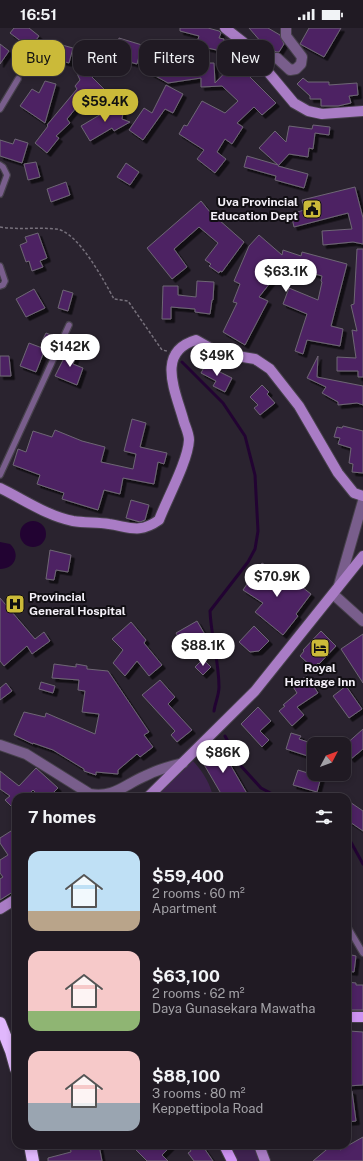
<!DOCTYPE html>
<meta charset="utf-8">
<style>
body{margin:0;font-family:"Public Sans",sans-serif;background:#2d2730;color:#f1f3f6;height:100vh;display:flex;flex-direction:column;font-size:15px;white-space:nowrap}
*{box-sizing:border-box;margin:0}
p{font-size:13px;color:#a2a1a6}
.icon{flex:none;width:22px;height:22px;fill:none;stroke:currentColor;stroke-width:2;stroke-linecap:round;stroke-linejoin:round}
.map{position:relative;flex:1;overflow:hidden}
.drawer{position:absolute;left:12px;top:765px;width:339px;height:356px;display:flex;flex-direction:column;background:#201a23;border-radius:12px;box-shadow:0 2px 6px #0003,0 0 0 1px #3d3841}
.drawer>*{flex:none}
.guide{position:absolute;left:12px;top:12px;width:339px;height:36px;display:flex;gap:8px}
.needle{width:26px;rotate:49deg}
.fabs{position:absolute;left:307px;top:709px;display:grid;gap:8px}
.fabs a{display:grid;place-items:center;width:44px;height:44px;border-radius:8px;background:#201a23;box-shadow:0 2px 6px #0003,0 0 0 1px #3d3841;font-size:20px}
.price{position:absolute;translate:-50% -34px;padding:0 9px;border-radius:14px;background:#fff;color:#222;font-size:13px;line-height:26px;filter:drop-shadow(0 1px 2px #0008)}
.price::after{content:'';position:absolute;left:50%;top:24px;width:12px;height:9px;margin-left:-6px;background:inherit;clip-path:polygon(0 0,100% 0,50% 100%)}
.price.selected{background:#cbba39;color:#111}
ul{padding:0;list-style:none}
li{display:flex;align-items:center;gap:12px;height:100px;padding:0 16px}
li span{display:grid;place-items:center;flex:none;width:112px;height:80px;border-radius:12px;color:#555}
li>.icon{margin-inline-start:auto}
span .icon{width:48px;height:48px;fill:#fffc;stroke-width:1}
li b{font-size:17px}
h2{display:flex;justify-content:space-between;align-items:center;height:48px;padding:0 16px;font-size:17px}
.pill{padding:0 14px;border-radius:12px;background:#201a23;box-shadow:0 2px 6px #0003,0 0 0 1px #3d3841;font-size:14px;line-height:36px}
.pill.selected{background:#cbba39;color:#111}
.status{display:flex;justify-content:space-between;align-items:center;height:28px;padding:0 20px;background:#201a23;direction:ltr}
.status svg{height:11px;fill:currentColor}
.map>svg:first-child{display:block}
</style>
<div class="status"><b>16:51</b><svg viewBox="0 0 49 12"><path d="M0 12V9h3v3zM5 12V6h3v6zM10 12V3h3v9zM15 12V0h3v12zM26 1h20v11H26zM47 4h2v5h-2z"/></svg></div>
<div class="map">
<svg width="363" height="1133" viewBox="0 0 363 1133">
<defs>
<filter id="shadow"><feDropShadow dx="3.5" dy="3.5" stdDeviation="0" flood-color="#0009"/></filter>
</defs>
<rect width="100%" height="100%" fill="#2a232f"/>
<!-- green -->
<g fill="#3f2350">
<path d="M193,733C203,744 210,755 213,769H156Z"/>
<path d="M231,1117H254L259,1126L258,1133H237Z"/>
</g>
<!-- water -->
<g fill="#220332">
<circle cx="33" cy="506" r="13"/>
<path d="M0,514L10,516C21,526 15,541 0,541Z"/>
</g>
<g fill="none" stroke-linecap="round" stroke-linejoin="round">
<!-- stream -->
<g stroke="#220332" stroke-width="3">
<path d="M182,334L223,375L245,408L255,447L258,503L255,521L248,534L210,583C211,608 219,633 219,659C219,667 215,675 214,683"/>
<path d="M225,708L241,738L261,760L278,769"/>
<path d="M347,807L363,836"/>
</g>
</g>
<!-- building -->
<g fill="#4d2464" stroke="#6e6674" filter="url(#shadow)">
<path d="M14,0H29L39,8L30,20L10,5Z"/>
<path d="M180,0H208L219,3L221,5L219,10L224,11L221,23L203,19L204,15L197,14L199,8L180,3Z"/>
<path d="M249,0H268L280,7L284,16L279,24H276L262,15Z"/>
<path d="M309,0H341L324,29L300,16Z"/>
<path d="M119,10L142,17L137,36L114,30Z"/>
<path d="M51,14L73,20L69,35L47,29Z"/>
<path d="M0,16L9,23L0,36Z"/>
<path d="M162,23L173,29L167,38L171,37L189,47L187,35H214L215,55L235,34L276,75L262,87L254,79L237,95L243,99L232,116L225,111L217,124L226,131L215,145L197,131L204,122L179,106L184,97L187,98L202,73L225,85L238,73L222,58L201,59V50L168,55L150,45Z"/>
<path d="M84,34L91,48L105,62L92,75L85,69L67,91L70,95L56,108L59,110L47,125L35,115L48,98L47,97L77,61L75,58L80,52L74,39Z"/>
<path d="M303,50L308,54H329V57L357,55L358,67L349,68L351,75L338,78H321V71H310V68L297,56Z"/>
<path d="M45,53L56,56L45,95L20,78L32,61L39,65Z"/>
<path d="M166,57L183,66L173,85L165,81L143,112L129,102L144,80L152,85Z"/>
<path d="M118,76L123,85L122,91L130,94L114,103L112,100L90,113L81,98Z"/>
<path d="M313,97L330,99L329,107L315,105L313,121L309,120L308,129L289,126L278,138L308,146L304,160L275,152L276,148L244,139L247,128L278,137L259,120L275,103L286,114L289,98L312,101Z"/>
<path d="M15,111L28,115L22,135L0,128V112L13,116Z"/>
<path d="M36,134L40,149L28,152L24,136Z"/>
<path d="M126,135L139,144L130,157L117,149Z"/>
<path d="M66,154L70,167L51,174L47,161Z"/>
<path d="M355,159L363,190V216L353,214L323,217L322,203L352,201L348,185L294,199L291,186L304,182L302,172Z"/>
<path d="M201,173L210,184L244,214L222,244L220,243L219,245L209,238L211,236L205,232L218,215L199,199L174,221L187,239L172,251L147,220Z"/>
<path d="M38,205L47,230L40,233L43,239L32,243L29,233L26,234L20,217L27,214L25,209Z"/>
<path d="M259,207L282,227L283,222L301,228L302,224L347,236L331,298L343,301L340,318L307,312L303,326L295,323L307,286L283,276L289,260L318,272L322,254L321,253L322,248L294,240L292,244L282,240L259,269L268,273L245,317L223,304L237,275L233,274L240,256L234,253L249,218Z"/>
<path d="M357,221H363V349H358V343H337V329L356,330L352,302L357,303L351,277L354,276Z"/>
<path d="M197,253L214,254L213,272H212L210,286L195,284V281L171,279V291H162L163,258H178V267L196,269Z"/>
<path d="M34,261L45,280L26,289L16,271Z"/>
<path d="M63,262L73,265L68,283L58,280Z"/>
<path d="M46,305L56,309L53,317L42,313Z"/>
<path d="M29,315L45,321L36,344L20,338Z"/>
<path d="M69,320L78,323L73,336L83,340L77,357L55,348Z"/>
<path d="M0,328H9L11,348H0Z"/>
<path d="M318,328L317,349L363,358V377L357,375L338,377V374L322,365L326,359L307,350Z"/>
<path d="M207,334L217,340L216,342L232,350L225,364L213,358L216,353L201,345Z"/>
<path d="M262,357L269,364L267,366L275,375L260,387L254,380L258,377L250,369Z"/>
<path d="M132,391L146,395L140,419L167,425L164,436L158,434L154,456L123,450L120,466L104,462L98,482L62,471L64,465L37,456L40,447L13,437L18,421L26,424L33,403L52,409L55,402L82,413L105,419L101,434L133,441L136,426L124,423Z"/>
<path d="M343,398L363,403V445L352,444L353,436L349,435L351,420L338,416L340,410L334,409L337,399L342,400Z"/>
<path d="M131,472L149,477L145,492L140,494L126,490Z"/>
<path d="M50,522L71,527L68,544L56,542L54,552L46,551Z"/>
<path d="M262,535L292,554L293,552L311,566L296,586L298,588L283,607L255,584L263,575L243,562L249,553L250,554Z"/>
<path d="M0,570L35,611L44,604L50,613L32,626L27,618L4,638L0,633Z"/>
<path d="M197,593L207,610L186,622L176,605Z"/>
<path d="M131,594L146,612L144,615L162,637L149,648L137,633L125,648L113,635L123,622L112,611Z"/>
<path d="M254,598L269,613L259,623L250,624L239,614Z"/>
<path d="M321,603L336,618L319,636L318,635L313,640L300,628L304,623L303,622Z"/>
<path d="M363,606V655L341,621Z"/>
<path d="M203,631L211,639L203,647L195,639Z"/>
<path d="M54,636L76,639V636L87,638V641L108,643L149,704L144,707L153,719L140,729L137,726L118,742V746L96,744V747L84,743V741L53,722L33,715V716L14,707L24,684L45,689L46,685L95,706L99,686L82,684L85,663L78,662L79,652L52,650Z"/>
<path d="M307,648L318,665L297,679L304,687L292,698L279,683L285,678L283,677L297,665L292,657Z"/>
<path d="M160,652L175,669L168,676L192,702L177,714L171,707L175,703L142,667Z"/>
<path d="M41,654L55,658L53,665L39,661Z"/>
<path d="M6,655L12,663L0,672V660Z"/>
<path d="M346,658L362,681L349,690L333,668Z"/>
<path d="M258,679L271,693L260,703L269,712L262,719L241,696Z"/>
<path d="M363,701V721L351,731L344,723V718Z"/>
<path d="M291,705L301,708L299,711L314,716V730L286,721Z"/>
<path d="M219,717L242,757L249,769H223L199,728Z"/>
<path d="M36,740L58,760L49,769H40L33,762L26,769H16V783L5,772L10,768L0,761V743L19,758Z"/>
<path d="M298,742L321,749L317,764L293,757Z"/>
<path d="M347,772L363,783V803L347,792Z"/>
<path d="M11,803L16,811V862L0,872V851L3,849L0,845V832L8,827L0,815V810Z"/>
<path d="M347,926L356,928L354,944L347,943Z"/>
<path d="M347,954L356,955V957H363V982H347Z"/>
<path d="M349,1003L363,1004V1057L347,1058V1020L349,1019Z"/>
<path d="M347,1063H352L356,1093L347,1094Z"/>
<path d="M363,1109V1133H313L332,1117H336L340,1122Z"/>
<path d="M77,1117H99L102,1133H48V1130L71,1124L70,1118Z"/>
<path d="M131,1117H172L162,1127L168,1133H147Z"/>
<path d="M187,1117H202L213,1133H194L188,1125L191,1123Z"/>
</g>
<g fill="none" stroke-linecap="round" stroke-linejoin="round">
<!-- lane casing -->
<g stroke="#46404b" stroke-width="8">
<g id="lane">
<path d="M0,81L18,51"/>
<path d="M0,137L3,139L7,147L0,166"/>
<path d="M0,238L5,253L3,257L0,258"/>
<path d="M0,447L69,297"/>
<path d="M347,898L363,925"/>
</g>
</g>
<!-- street casing -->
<g stroke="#46404b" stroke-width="12">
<g id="street">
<path d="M262,35L270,31L277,30L290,42L296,41L301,36L302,29L286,8V0"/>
<path d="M339,557L363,473"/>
<path d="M333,566L363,593"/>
<path d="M0,717L26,726L90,766C114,770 124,757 145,748C157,742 170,738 183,735"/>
</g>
</g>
<!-- secondary casing -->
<g stroke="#46404b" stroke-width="12">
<g id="secondary">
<path d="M225,0L243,14L294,75L308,83L322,86L363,83"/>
<path d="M0,460C23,471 47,488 73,493C85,495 97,494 109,496C130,499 139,506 159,492C167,471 188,433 189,412C189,406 186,400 184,394C176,364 155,324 196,312L219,325L255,331L270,341L299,378L338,445L354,465L363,468"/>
<path d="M148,769L255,663L363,528"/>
<path d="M0,881L16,871"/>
<path d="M259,1117L265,1133"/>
</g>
</g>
<!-- primary casing -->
<g stroke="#46404b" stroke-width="12">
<g id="primary">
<path d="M347,989H363"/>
<path d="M224,1117L232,1133"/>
</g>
</g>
<!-- highway casing -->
<g stroke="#46404b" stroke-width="14">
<g id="highway">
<path d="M0,995L11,1023L16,1041"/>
<path d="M30,1117L33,1133"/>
</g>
</g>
<!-- path -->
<path stroke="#77717c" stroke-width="1.5" stroke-dasharray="3 2" stroke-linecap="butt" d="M0,199C19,202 37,199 56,201C78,203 104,253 114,271L128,273L162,322L167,323"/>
<!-- lane -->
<use href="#lane" stroke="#795e8c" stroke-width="5.5"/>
<!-- street -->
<use href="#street" stroke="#795e8c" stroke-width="10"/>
<!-- secondary -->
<use href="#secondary" stroke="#a97cc5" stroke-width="10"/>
<!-- primary -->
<use href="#primary" stroke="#cd93f2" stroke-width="10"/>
<!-- highway -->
<use href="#highway" stroke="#e0b7fc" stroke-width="12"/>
</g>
<!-- icons -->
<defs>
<g id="civic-square" transform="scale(1)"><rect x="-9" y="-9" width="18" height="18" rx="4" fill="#cbba39" stroke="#110e13"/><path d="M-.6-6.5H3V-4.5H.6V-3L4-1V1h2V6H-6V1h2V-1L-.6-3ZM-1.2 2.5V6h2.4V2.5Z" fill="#111"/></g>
<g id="hospital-square" transform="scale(1)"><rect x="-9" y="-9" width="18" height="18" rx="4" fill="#cbba39" stroke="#110e13"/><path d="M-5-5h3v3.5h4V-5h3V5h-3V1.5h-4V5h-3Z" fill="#111"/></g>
<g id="hotel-square" transform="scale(1)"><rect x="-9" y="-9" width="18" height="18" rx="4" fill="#cbba39" stroke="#110e13"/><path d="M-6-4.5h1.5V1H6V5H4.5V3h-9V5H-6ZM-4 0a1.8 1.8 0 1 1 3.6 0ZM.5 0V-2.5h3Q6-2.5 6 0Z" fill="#111"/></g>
</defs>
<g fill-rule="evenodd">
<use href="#civic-square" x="312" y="181"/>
<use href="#hospital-square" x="15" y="576"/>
<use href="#hotel-square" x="320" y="620"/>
</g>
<g text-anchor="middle" stroke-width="4" stroke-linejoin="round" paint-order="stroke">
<!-- poi labels -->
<g font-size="12" font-weight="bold" fill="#f3eff7" stroke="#110e13" text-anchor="end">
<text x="298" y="178">Uva Provincial<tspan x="298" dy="14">Education Dept</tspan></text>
<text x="29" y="573" text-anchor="start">Provincial<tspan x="29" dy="14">General Hospital</tspan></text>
<text x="320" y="644" text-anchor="middle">Royal<tspan x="320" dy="14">Heritage Inn</tspan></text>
</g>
</g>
</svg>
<div class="fabs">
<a><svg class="needle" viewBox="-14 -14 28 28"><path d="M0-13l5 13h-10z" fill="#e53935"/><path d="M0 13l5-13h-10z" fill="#a2a1a6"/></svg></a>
</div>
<b class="price selected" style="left:105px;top:95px">$59.4K</b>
<b class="price" style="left:286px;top:265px">$63.1K</b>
<b class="price" style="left:70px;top:340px">$142K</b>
<b class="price" style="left:217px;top:349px">$49K</b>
<b class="price" style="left:277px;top:570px">$70.9K</b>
<b class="price" style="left:203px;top:639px">$88.1K</b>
<b class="price" style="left:223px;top:746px">$86K</b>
<div class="guide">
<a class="pill selected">Buy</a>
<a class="pill">Rent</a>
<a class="pill">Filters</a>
<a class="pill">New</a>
</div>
<section class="drawer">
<h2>7 homes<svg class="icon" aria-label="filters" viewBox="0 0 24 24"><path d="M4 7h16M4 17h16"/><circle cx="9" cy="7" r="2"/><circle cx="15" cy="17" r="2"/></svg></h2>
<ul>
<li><span style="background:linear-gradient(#bfe0f5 75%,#b9a48a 0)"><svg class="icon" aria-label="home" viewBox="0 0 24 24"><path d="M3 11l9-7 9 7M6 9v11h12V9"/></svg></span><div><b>$59,400</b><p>2 rooms · 60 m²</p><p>Apartment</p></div></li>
<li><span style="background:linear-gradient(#f6c9c9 75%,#8fb573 0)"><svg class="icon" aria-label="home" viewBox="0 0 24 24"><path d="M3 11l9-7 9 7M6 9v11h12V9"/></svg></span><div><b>$63,100</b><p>2 rooms · 62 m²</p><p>Daya Gunasekara Mawatha</p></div></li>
<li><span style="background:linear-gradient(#f6c9c9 65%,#9aa5b1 0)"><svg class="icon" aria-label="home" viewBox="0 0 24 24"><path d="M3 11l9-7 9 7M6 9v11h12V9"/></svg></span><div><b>$88,100</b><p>3 rooms · 80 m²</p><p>Keppettipola Road</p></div></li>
</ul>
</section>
</div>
